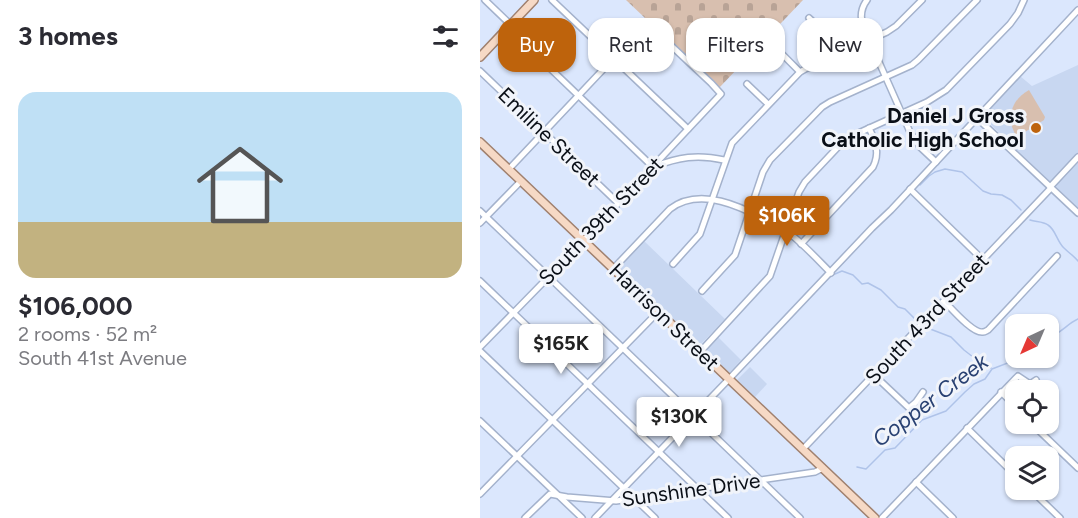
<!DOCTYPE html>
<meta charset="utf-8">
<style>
body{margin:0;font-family:Figtree,sans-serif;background:#f7f7f7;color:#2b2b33;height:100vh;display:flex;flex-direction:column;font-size:22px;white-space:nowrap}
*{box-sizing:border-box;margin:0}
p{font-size:20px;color:#7c7c81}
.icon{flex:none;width:33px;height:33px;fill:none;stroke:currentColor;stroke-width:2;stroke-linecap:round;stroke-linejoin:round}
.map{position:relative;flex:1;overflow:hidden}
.sheet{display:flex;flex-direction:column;background:#fff;width:480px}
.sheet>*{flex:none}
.hud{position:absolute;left:18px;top:18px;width:489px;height:54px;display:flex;gap:12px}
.needle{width:39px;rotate:224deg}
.buttons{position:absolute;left:525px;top:314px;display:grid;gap:12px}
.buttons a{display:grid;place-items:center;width:54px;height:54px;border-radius:12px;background:#fff;box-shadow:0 2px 4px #0004;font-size:30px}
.price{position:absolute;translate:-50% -51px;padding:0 14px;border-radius:6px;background:#fff;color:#222;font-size:20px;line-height:39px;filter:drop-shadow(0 2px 3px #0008)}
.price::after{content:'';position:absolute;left:50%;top:36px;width:18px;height:14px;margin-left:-9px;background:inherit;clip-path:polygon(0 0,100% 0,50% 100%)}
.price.active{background:#be630c;color:#fff}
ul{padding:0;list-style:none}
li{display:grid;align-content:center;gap:12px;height:318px;padding:0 18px}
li+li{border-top:2px solid #e1e1e2}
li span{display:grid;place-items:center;height:186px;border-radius:18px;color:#555}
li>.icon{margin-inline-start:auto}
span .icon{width:108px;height:108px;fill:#fffc;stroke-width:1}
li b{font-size:26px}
h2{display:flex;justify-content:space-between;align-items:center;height:72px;padding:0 18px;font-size:26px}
.chip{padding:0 21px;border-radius:18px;background:#fff;box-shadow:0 2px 4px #0004;font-size:21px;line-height:54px}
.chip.active{background:#be630c;color:#fff}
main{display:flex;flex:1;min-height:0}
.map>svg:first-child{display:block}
</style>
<main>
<section class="sheet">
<h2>3 homes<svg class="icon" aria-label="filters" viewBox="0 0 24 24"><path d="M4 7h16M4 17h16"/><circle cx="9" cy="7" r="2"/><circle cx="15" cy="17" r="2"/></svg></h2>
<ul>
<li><span style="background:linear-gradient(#bfe0f5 70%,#c2b280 0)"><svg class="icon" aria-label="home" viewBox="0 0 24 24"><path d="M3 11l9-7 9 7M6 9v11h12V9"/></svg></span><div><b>$106,000</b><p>2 rooms · 52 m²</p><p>South 41st Avenue</p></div></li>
</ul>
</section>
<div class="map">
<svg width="598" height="518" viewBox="0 0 598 518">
<defs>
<pattern id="cemetery-stones" width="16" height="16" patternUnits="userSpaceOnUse" patternTransform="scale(1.5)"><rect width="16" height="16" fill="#d8bfaf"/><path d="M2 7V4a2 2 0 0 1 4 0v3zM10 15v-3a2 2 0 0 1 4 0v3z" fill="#b8a396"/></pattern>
</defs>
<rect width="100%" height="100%" fill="#dbe7fd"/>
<!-- built -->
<g fill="#c8d7f1">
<path d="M598,65V209L533,149L524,137L505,119L504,116L505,114L540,76L552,86Z"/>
<path d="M164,241L245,319L220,345L138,268Z"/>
<path d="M238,337L261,360L249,373L225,351Z"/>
<path d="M270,367L287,384L275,397L257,380Z"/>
</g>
<!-- cemetery -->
<path fill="url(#cemetery-stones)" d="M146,0H323L239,88Z"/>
<!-- pitch -->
<path fill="#d8bfaf" d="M549,90L565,117L564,120L537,137C525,119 531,100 549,90Z"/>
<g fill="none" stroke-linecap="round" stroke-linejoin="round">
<!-- stream -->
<g stroke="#afc3e9" stroke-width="1.5">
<path d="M440,185L449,176L455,172L465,169L482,172L503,191L511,194L522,195L531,200L541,210"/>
<path d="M550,220C556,222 563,221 568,225C576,230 577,242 584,248C589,253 594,256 598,261"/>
<path d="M355,274L362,271L373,275L382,284L388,283L401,290L418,307L425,309L436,320"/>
<path d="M445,327L471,337L484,350L493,357L502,359L511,368"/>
<path d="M568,338C580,334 587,324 598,319"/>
<path d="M377,467L386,469L405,450L415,448L442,420L466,411L485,392L494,384L505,379L512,369L543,357"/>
</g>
<!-- minor casing -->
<g stroke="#a4b2cc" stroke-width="8">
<g id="minor">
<path d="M5,0L31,25"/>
<path d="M72,0L208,129"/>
<path d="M387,0C381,8 380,17 383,26L430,132L440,147L456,162"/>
<path d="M329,18L345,33L357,55"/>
<path d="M28,28L173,167C199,157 217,154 244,160"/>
<path d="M298,50L320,72"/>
<path d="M0,71L138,203"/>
<path d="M267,84L288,104"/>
<path d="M497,118L598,213"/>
<path d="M570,187L598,157"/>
<path d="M430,189L503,260"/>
<path d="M0,211L320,518"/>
<path d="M0,223L41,181"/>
<path d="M321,244L393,167C400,153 396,142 389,128"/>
<path d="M193,264L220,234L252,143L320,72L327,68L407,32L416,26L442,0"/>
<path d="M133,269L190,209C220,186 262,207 290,222C298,227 307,231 314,237C327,248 339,261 351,273"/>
<path d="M0,281L248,518"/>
<path d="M222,291L255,255L283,172L290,160L342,107L350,102L432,65L438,60L497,0"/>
<path d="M464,301C471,308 493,334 503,332C505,332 506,331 508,330L577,256"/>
<path d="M0,347L86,259L241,94L231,83L167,23L29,169"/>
<path d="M0,351L175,518"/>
<path d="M220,352L290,276L319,192L325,182L358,147L372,136L447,102L466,90L530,24L538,13L544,0"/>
<path d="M394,375L429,408L436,402L443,392"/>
<path d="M521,392L536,407"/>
<path d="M0,421L102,518"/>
<path d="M551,423L598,468"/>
<path d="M487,428L536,476"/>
<path d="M323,449L571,188"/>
<path d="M436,482L473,518"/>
<path d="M550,489L580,518"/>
<path d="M0,494L178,312"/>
<path d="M45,518L70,494L87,497L136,501L335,472L343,468"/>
<path d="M115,518L249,379L392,228L411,210L598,10"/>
<path d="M402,518L536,378L538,376L550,384L556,380"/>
</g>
</g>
<!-- major casing -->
<g stroke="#a0816f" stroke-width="10">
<g id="major">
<path d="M0,57L54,0"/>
<path d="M0,142L395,518"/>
</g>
</g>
<!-- minor -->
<use href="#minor" stroke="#fff" stroke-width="5"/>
<!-- major -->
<use href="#major" stroke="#f6d9c5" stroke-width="7"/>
</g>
<!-- markers -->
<circle fill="#be630c" stroke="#f1f4fa" stroke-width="2" cx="556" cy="128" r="6"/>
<g text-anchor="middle" stroke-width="6" stroke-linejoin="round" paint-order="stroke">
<!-- poi labels -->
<g font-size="21" font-weight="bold" fill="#0a0f17" stroke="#f1f4fa" text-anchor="end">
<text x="544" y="123">Daniel J Gross<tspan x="544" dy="24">Catholic High School</tspan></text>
</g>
<!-- street labels -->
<g font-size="21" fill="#0a0f17" stroke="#f1f4fa">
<text transform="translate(69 137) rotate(44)" y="7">Emiline Street</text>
<text transform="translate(121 221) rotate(-46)" y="7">South 39th Street</text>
<text transform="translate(184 317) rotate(44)" y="7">Harrison Street</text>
<text transform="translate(447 319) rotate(-47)" y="7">South 43rd Street</text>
<text transform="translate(211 490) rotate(-8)" y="7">Sunshine Drive</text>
</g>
<!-- water labels -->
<g font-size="22" font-style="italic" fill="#294172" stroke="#f1f4fa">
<text transform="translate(450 400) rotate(-37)" y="8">Copper Creek</text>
</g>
</g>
</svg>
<div class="buttons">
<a><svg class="needle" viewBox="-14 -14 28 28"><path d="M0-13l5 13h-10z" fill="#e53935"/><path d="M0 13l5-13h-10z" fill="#7c7c81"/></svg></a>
<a><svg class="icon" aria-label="locate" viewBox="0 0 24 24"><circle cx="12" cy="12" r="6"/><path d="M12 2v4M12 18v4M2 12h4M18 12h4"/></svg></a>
<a><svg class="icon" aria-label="layers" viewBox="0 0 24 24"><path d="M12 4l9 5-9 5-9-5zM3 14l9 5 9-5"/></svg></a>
</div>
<b class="price active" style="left:307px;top:247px">$106K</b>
<b class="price" style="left:81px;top:375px">$165K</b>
<b class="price" style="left:199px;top:448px">$130K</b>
<div class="hud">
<a class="chip active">Buy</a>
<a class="chip">Rent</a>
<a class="chip">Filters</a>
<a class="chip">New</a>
</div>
</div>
</main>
